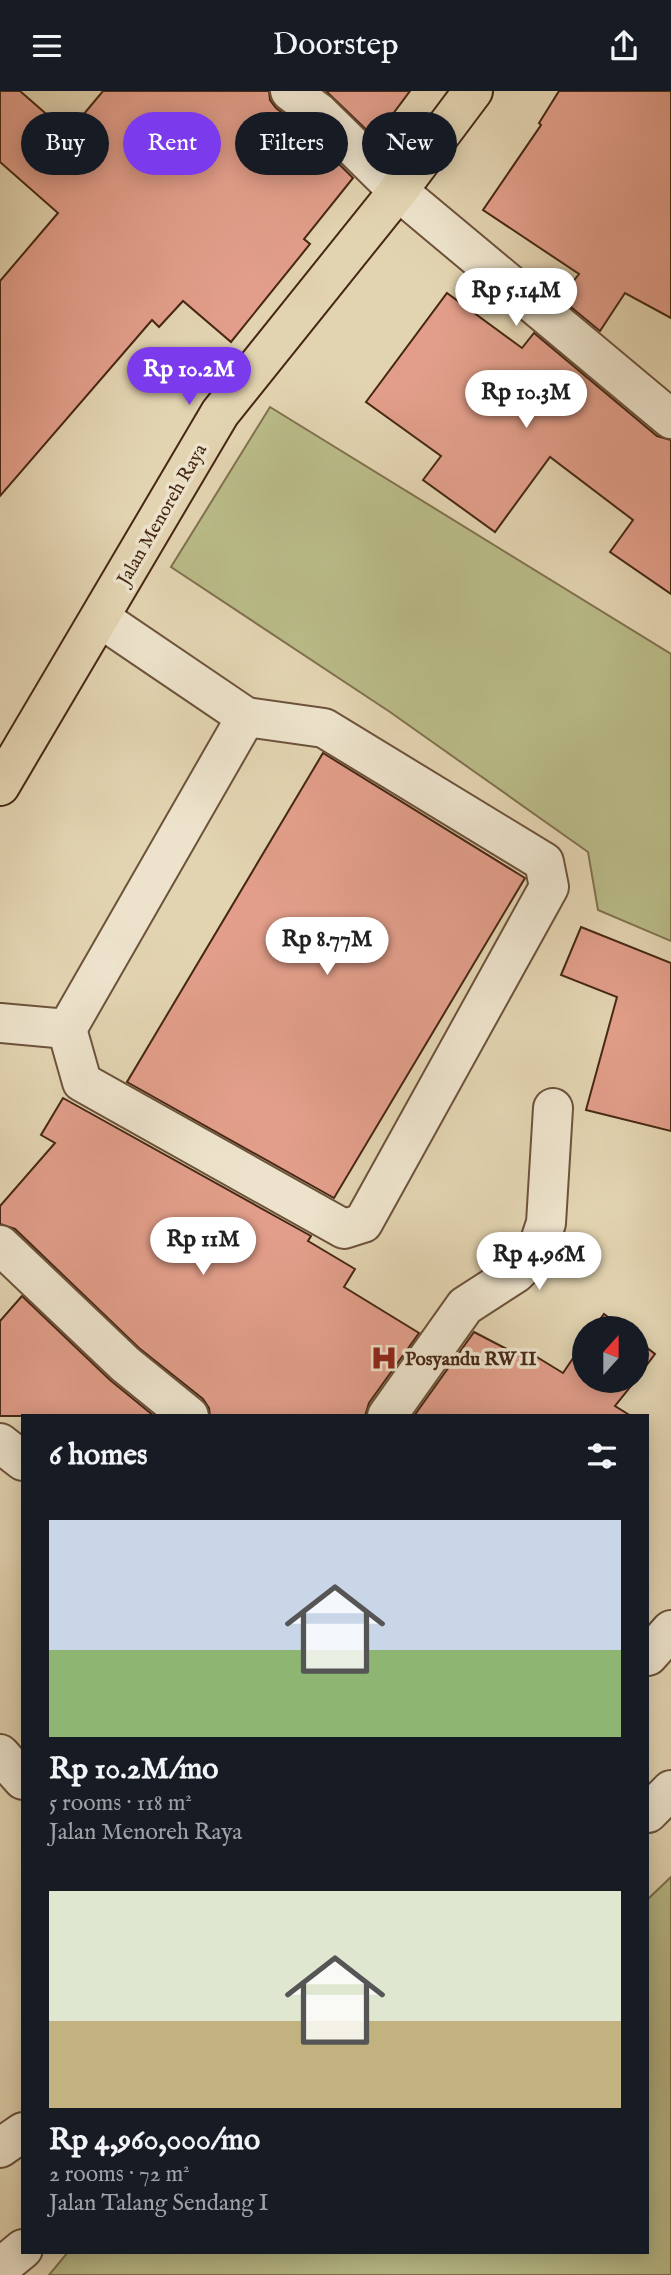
<!DOCTYPE html>
<meta charset="utf-8">
<style>
body{margin:0;font-family:"IM FELL English",serif;background:#242831;color:#f1f3f6;height:100vh;display:flex;flex-direction:column;font-size:26px;white-space:nowrap}
*{box-sizing:border-box;margin:0}
p{font-size:23px;color:#9ea1a6}
.icon{flex:none;width:38px;height:38px;fill:none;stroke:currentColor;stroke-width:2;stroke-linecap:round;stroke-linejoin:round}
.map{position:relative;flex:1;overflow:hidden}
.details{position:absolute;left:21px;top:1323px;width:628px;height:840px;display:flex;flex-direction:column;background:#171b24;border-radius:0px;box-shadow:0 4px 18px #0003}
.details>*{flex:none}
.hud{position:absolute;left:21px;top:21px;width:630px;height:63px;display:flex;gap:14px}
.needle{width:46px;rotate:21deg}
.buttons{position:absolute;left:572px;top:1225px;display:grid;gap:14px}
.buttons a{display:grid;place-items:center;width:77px;height:77px;border-radius:50%;background:#171b24;box-shadow:0 4px 18px #0003;font-size:35px}
.price{position:absolute;translate:-50% -60px;padding:0 16px;border-radius:24px;background:#fff;color:#222;font-size:23px;line-height:46px;filter:drop-shadow(0 2px 4px #0008)}
.price::after{content:'';position:absolute;left:50%;top:42px;width:21px;height:16px;margin-left:-10px;background:inherit;clip-path:polygon(0 0,100% 0,50% 100%)}
.price.on{background:#7c3aed;color:#fff}
ul{padding:0;list-style:none}
li{display:grid;align-content:center;gap:14px;height:371px;padding:0 28px}
li span{display:grid;place-items:center;height:217px;border-radius:0px;color:#555}
li>.icon{margin-inline-start:auto}
span .icon{width:126px;height:126px;fill:#fffc;stroke-width:1}
li b{font-size:30px}
h2{display:flex;justify-content:space-between;align-items:center;height:84px;padding:0 28px;font-size:30px}
.pill{padding:0 24px;border-radius:32px;background:#171b24;box-shadow:0 4px 18px #0003;font-size:24px;line-height:63px}
.pill.on{background:#7c3aed;color:#fff}
header{display:flex;justify-content:space-between;align-items:center;height:91px;padding:0 28px;background:#171b24;font-size:32px;font-weight:600}
.map>svg:first-child{display:block}
</style>
<header><svg class="icon" aria-label="menu" viewBox="0 0 24 24"><path d="M4 6h16M4 12h16M4 18h16"/></svg>Doorstep<svg class="icon" aria-label="share" viewBox="0 0 24 24"><path d="M12 15V3M7 8l5-5 5 5M5 13v7h14v-7"/></svg></header>
<div class="map">
<svg width="671" height="2184" viewBox="0 0 671 2184">
<rect width="100%" height="100%" fill="#e3d4b1"/>
<filter id="stains"><feTurbulence type="fractalNoise" baseFrequency=".00286" numOctaves="4"/><feColorMatrix values="0 0 0 0 .2 0 0 0 0 .09 0 0 0 0 .02 0 0 0 .5 -.17"/></filter>
<radialGradient id="worn" r=".72"><stop offset=".6" stop-color="#630" stop-opacity="0"/><stop offset="1" stop-color="#630" stop-opacity=".3"/></radialGradient>
<!-- green -->
<g fill="#b9bb88" stroke="#80714e" stroke-width="2">
<path d="M270,316L671,563V850L598,819L588,761L390,621L171,476Z"/>
<path d="M671,1786V2184H49L68,2161H648V1808Z"/>
</g>
<!-- building -->
<g fill="#e29e8a" stroke="#462714" stroke-width="2">
<path d="M0,0H20L68,42L103,0H269L270,9L276,17L305,39L353,87L304,148L310,153L231,251L183,210L159,236L152,229L0,405V190L58,122L0,71Z"/>
<path d="M326,0H410L375,47Z"/>
<path d="M559,0H671V227L625,202L600,240L560,207L579,183L483,119L541,34L539,32Z"/>
<path d="M447,202L522,257L534,242L657,345L671,349V503L610,461L633,429L550,366L495,441L423,389L441,365L366,311Z"/>
<path d="M323,662L525,787L334,1107L127,991Z"/>
<path d="M581,836L671,872V1040L586,1019L617,906L561,884Z"/>
<path d="M63,1007L311,1145L308,1150L355,1178L344,1196L419,1242L369,1312L365,1325H210L209,1317L203,1308L139,1257L15,1138L0,1133V1115L55,1052L41,1044Z"/>
<path d="M22,1205L110,1289L154,1325H0V1230Z"/>
<path d="M604,1223L623,1237H594Z"/>
<path d="M474,1241L522,1266L527,1260L563,1282L584,1251V1290H635L615,1315L631,1325H414Z"/>
<path d="M637,1249L655,1263L637,1287Z"/>
</g>
<g fill="none" stroke-linecap="round" stroke-linejoin="round">
<!-- minor casing -->
<g stroke="#6d523b" stroke-width="42">
<g id="minor">
<path d="M290,0L319,22L398,100L671,328"/>
<path d="M0,932L67,938L246,626L100,527"/>
<path d="M67,938L82,991L344,1138L363,1132L549,796L544,771L324,637L246,626"/>
<path d="M0,1154L125,1273L189,1325"/>
<path d="M387,1325L465,1215L516,1182L536,1162L546,1132L553,1017"/>
<path d="M0,1352L23,1370"/>
<path d="M648,1565L671,1539"/>
<path d="M0,1663L23,1689"/>
<path d="M648,1722L671,1699"/>
<path d="M0,2057L23,2041"/>
<path d="M0,2177L23,2158"/>
</g>
</g>
<!-- major casing -->
<g stroke="#462714" stroke-width="42">
<path id="major" d="M0,695L220,322L398,100L473,0"/>
</g>
<!-- minor -->
<use href="#minor" stroke="#ede3cc" stroke-width="38"/>
<!-- major -->
<use href="#major" stroke="#e3d4b1" stroke-width="38"/>
</g>
<!-- icons -->
<defs>
<g id="hospital-bare" transform="scale(2.1)"><path d="M-5-5h3v3.5h4V-5h3V5h-3V1.5h-4V5h-3Z" fill="#8f2418" stroke="#ede3cc" stroke-width="2.5" paint-order="stroke"/></g>
</defs>
<g fill-rule="evenodd">
<use href="#hospital-bare" x="384" y="1267"/>
</g>
<g text-anchor="middle" stroke-width="7" stroke-linejoin="round" paint-order="stroke">
<!-- street labels -->
<g font-size="19" fill="#462714" stroke="#ede3cc">
<text transform="translate(161 423) rotate(-60)" y="7">Jalan Menoreh Raya</text>
</g>
<!-- poi labels -->
<g font-size="19" font-weight="bold" fill="#462714" stroke="#ede3cc" text-anchor="start">
<text x="405" y="1274">Posyandu RW II</text>
</g>
</g>
<rect width="100%" height="100%" filter="url(#stains)"/>
<rect width="100%" height="100%" fill="url(#worn)"/>
</svg>
<div class="buttons">
<a><svg class="needle" viewBox="-14 -14 28 28"><path d="M0-13l5 13h-10z" fill="#e53935"/><path d="M0 13l5-13h-10z" fill="#9ea1a6"/></svg></a>
</div>
<b class="price" style="left:516px;top:237px">Rp 5.14M</b>
<b class="price on" style="left:189px;top:316px">Rp 10.2M</b>
<b class="price" style="left:526px;top:339px">Rp 10.3M</b>
<b class="price" style="left:327px;top:886px">Rp 8.77M</b>
<b class="price" style="left:203px;top:1186px">Rp 11M</b>
<b class="price" style="left:539px;top:1201px">Rp 4.96M</b>
<div class="hud">
<a class="pill">Buy</a>
<a class="pill on">Rent</a>
<a class="pill">Filters</a>
<a class="pill">New</a>
</div>
<section class="details">
<h2>6 homes<svg class="icon" aria-label="filters" viewBox="0 0 24 24"><path d="M4 7h16M4 17h16"/><circle cx="9" cy="7" r="2"/><circle cx="15" cy="17" r="2"/></svg></h2>
<ul>
<li><span style="background:linear-gradient(#c9d6e8 60%,#8fb573 0)"><svg class="icon" aria-label="home" viewBox="0 0 24 24"><path d="M3 11l9-7 9 7M6 9v11h12V9"/></svg></span><div><b>Rp 10.2M/mo</b><p>5 rooms · 118 m²</p><p>Jalan Menoreh Raya</p></div></li>
<li><span style="background:linear-gradient(#dfe7d0 60%,#c2b280 0)"><svg class="icon" aria-label="home" viewBox="0 0 24 24"><path d="M3 11l9-7 9 7M6 9v11h12V9"/></svg></span><div><b>Rp 4,960,000/mo</b><p>2 rooms · 72 m²</p><p>Jalan Talang Sendang I</p></div></li>
</ul>
</section>
</div>
